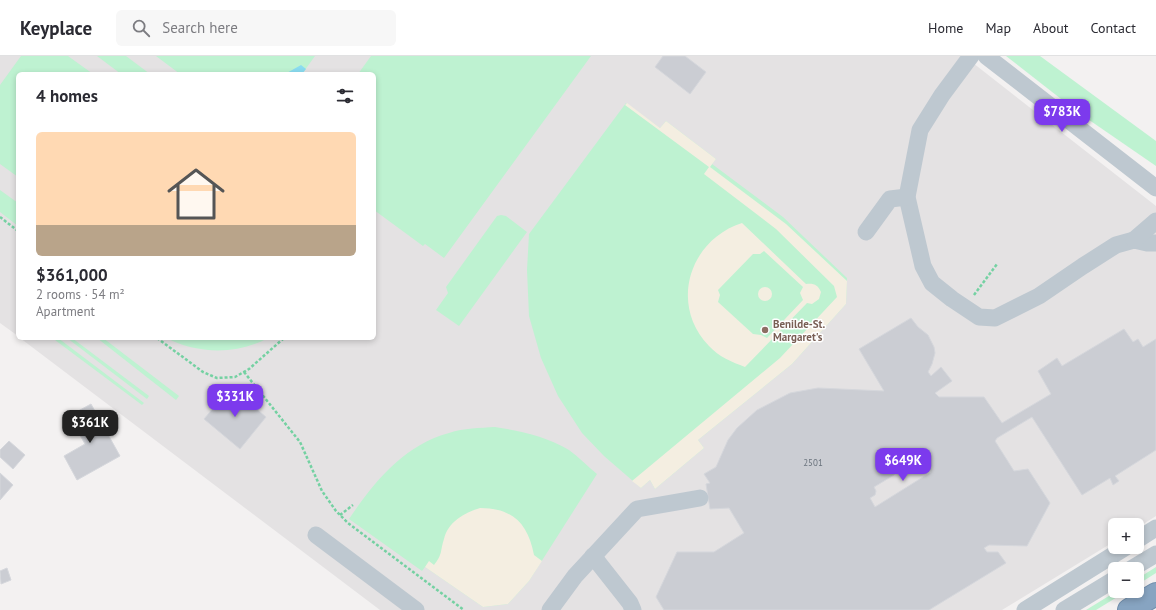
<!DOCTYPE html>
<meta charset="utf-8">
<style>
body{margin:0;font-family:"PT Sans",sans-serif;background:#f7f7f7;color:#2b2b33;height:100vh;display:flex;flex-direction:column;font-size:15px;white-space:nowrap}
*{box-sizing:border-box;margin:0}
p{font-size:13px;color:#7c7c81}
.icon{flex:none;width:22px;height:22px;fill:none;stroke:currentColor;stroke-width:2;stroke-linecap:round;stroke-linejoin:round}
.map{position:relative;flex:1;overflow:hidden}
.details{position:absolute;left:16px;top:16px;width:360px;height:268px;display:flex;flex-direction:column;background:#fff;border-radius:6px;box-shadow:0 2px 6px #0003}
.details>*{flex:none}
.buttons{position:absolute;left:1108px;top:462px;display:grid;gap:8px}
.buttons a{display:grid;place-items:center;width:36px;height:36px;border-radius:6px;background:#fff;box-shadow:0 2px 6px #0003;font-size:20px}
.price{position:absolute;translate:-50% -34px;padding:0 9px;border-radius:8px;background:#7c3aed;color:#fff;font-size:13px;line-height:26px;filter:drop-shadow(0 1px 2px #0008)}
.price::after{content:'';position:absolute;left:50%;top:24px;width:12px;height:9px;margin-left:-6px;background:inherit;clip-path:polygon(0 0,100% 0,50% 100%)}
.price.active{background:#222;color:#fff}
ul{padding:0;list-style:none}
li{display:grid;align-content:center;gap:8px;height:212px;padding:0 20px}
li+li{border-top:1px solid #e1e1e2}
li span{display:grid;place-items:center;height:124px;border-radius:6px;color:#555}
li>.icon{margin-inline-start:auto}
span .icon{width:72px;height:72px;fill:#fffc;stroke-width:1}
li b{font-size:17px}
h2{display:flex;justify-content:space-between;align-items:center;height:48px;padding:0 20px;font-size:17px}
header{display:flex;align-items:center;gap:24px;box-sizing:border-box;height:56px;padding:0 20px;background:#fff;border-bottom:1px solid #e1e1e2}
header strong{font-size:19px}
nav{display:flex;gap:22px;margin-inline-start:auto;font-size:14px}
.search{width:280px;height:36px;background:#f7f7f7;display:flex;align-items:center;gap:10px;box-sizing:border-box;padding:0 14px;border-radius:6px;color:#7c7c81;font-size:15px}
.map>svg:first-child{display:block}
</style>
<header>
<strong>Keyplace</strong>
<div class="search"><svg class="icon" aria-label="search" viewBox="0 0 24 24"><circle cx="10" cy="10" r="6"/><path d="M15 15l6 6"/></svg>Search here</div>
<nav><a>Home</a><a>Map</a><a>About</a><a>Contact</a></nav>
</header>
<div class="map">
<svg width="1156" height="554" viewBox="0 0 1156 554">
<rect width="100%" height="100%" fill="#f3f1f1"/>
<!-- education -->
<path fill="#e4e2e3" d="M0,0H964L1156,150V460L1137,472V469H1115V485L1002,554H380L20,282H374V18H18V280L0,267Z"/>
<!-- green -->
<g fill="#bef2d1">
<path d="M21,0H68L93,18H18V121L0,108V29Z"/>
<path d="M97,0H126L150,18H121Z"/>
<path d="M156,0H315L302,18H180Z"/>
<path d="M371,0H591L444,202L425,188L423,190L374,154V18H358Z"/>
<path d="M1006,0H1040L1156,85V110L1079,57Z"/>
<path d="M626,47L660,72L666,65L716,103L712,108L783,161L847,222L846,248L792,308L698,384L704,392L655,433L650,424L641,432L604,400L582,377L558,340L541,302L529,260L527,214L529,178Z"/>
<path d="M0,134L18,147V170L0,156Z"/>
<path d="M501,159L506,160L527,176L459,270L436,254L448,237L446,231L497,160Z"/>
<path d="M57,282H58L144,347L142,349L55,284Z"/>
<path d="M67,282H72L149,340L147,343Z"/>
<path d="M97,282H103L179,340L176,344Z"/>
<path d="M166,282H268C237,299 197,298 166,282Z"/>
<path d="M495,371C521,375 546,380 569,394C579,401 588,411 597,418L529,525L508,548L483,551L425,511L422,515L349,463C374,426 404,389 449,377C464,372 480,372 495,371Z"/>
<path d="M1156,511V517L1137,529V523Z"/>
<path d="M1117,535H1127L1096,554H1086Z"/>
</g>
<!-- sand -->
<g fill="#f4eee1" fill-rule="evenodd">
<path d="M627,47L660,72L666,65L716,103L710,111L786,168L847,225L846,248L792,308L698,384L704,392L655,433L650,424L641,432L632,425L780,302L837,241L834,230L776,173L704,118L709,111L625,49Z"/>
<path d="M742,167L806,228C814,227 818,229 821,236L819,243L812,248L807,247L745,311C732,306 719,301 709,290C669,249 689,184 742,167ZM764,195L803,231L800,237L803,244L767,282L761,279L753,278L718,246L720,239L718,234L753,198H760Z"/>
<circle cx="765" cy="238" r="7"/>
<path d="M480,452C513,452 528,468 534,499L542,505L529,525L508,548L483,551L425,511L429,505L434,509C443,498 440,495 444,483C448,466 464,457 480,452Z"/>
</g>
<!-- water -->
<path fill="#8adcf0" d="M301,9L306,13L302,18H285Z"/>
<!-- building -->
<g fill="#cbcdd3" stroke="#d5d7dc" fill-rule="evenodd">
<path d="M663,0H685L706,16L690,38L655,11Z"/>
<path d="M911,262L918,271L928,279L934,291L935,297L932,308L928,316L931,320L941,311L952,325L935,337L939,341H984L1002,367L1051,338L1038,315L1057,302L1062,310L1124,273L1133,286L1138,283L1143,291L1156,283V394L1115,420L1119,425L1113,429L1110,422L1082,439L1032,361L997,382L995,385L1014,415L1028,413L1050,447L1027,490L989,489L984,492L987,496H998L1006,507L929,554H664L656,541L677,496H714L744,477L729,452L710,453L706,428L710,427L704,418L716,411L728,384L737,372L757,354L790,337L818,332L884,335L859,293ZM917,402L924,404L931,416L875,451L870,442L875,439L876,435L874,431L894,419L895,415Z"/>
<path d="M231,331L266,361L240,393L204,363Z"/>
<path d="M91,348L120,400L77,424L64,400L85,388L69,360Z"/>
<path d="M9,385L25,399L13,413L0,401V394Z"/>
<path d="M0,417L13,429L0,444Z"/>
<path d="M7,512L11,524L1,528L0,515Z"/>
</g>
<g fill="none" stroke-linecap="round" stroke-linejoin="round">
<!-- highway casing -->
<g stroke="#728fad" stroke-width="24">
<path id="highway" d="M1129,554L1156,538"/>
</g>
<!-- path -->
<g stroke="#74d1a2" stroke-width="2.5" stroke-dasharray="3 2" stroke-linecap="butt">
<path d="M0,161L18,175"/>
<path d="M974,239L997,208"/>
<path d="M157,282L203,316L217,322L235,321L249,313L284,282"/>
<path d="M244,316L300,386L322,435L336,455L348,467L464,554"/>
<path d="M340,459L353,449"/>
</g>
<!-- minor -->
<g stroke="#bec8d0" stroke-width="17">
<path d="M971,0L942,39L920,74L907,141L923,210L932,227L952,243L979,261L995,262L1039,240L1083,210L1116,189L1134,184L1147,187H1156"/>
<path d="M986,0L1156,132"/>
<path d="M866,176L890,143L907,141"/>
<path d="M1134,184L1156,165"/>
<path d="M316,479L416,554"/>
<path d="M1137,484L1156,472"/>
<path d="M593,500L630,547L633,554"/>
<path d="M1131,513L1156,498"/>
<path d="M550,554L575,520L637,453L700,442"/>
<path d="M1025,554L1126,491"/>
<path d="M1064,554L1115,523"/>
</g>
<!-- highway -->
<use href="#highway" stroke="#87a4c1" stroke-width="22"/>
</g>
<!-- markers -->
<circle fill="#8d6e63" stroke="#fff" stroke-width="1.5" cx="765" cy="274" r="4"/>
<g text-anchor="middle" stroke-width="3" stroke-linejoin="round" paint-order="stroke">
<!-- number labels -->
<g font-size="9" fill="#69727c">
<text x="813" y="410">2501</text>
</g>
<!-- education labels -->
<g font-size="11" font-weight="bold" fill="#785e54" stroke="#fff" text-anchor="start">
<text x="773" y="272">Benilde-St.<tspan x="773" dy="13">Margaret's</tspan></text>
</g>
</g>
</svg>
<div class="buttons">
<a>+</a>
<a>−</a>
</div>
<b class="price" style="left:1062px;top:77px">$783K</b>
<b class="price" style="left:235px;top:362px">$331K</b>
<b class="price active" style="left:90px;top:388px">$361K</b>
<b class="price" style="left:903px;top:426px">$649K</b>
<section class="details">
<h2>4 homes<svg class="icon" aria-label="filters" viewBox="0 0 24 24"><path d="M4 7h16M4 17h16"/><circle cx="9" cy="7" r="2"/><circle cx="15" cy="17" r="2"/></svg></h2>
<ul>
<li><span style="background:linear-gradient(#ffd9b3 75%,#b9a48a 0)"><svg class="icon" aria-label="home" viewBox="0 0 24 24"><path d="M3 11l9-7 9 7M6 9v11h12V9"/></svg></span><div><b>$361,000</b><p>2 rooms · 54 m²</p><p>Apartment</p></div></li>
</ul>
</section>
</div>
